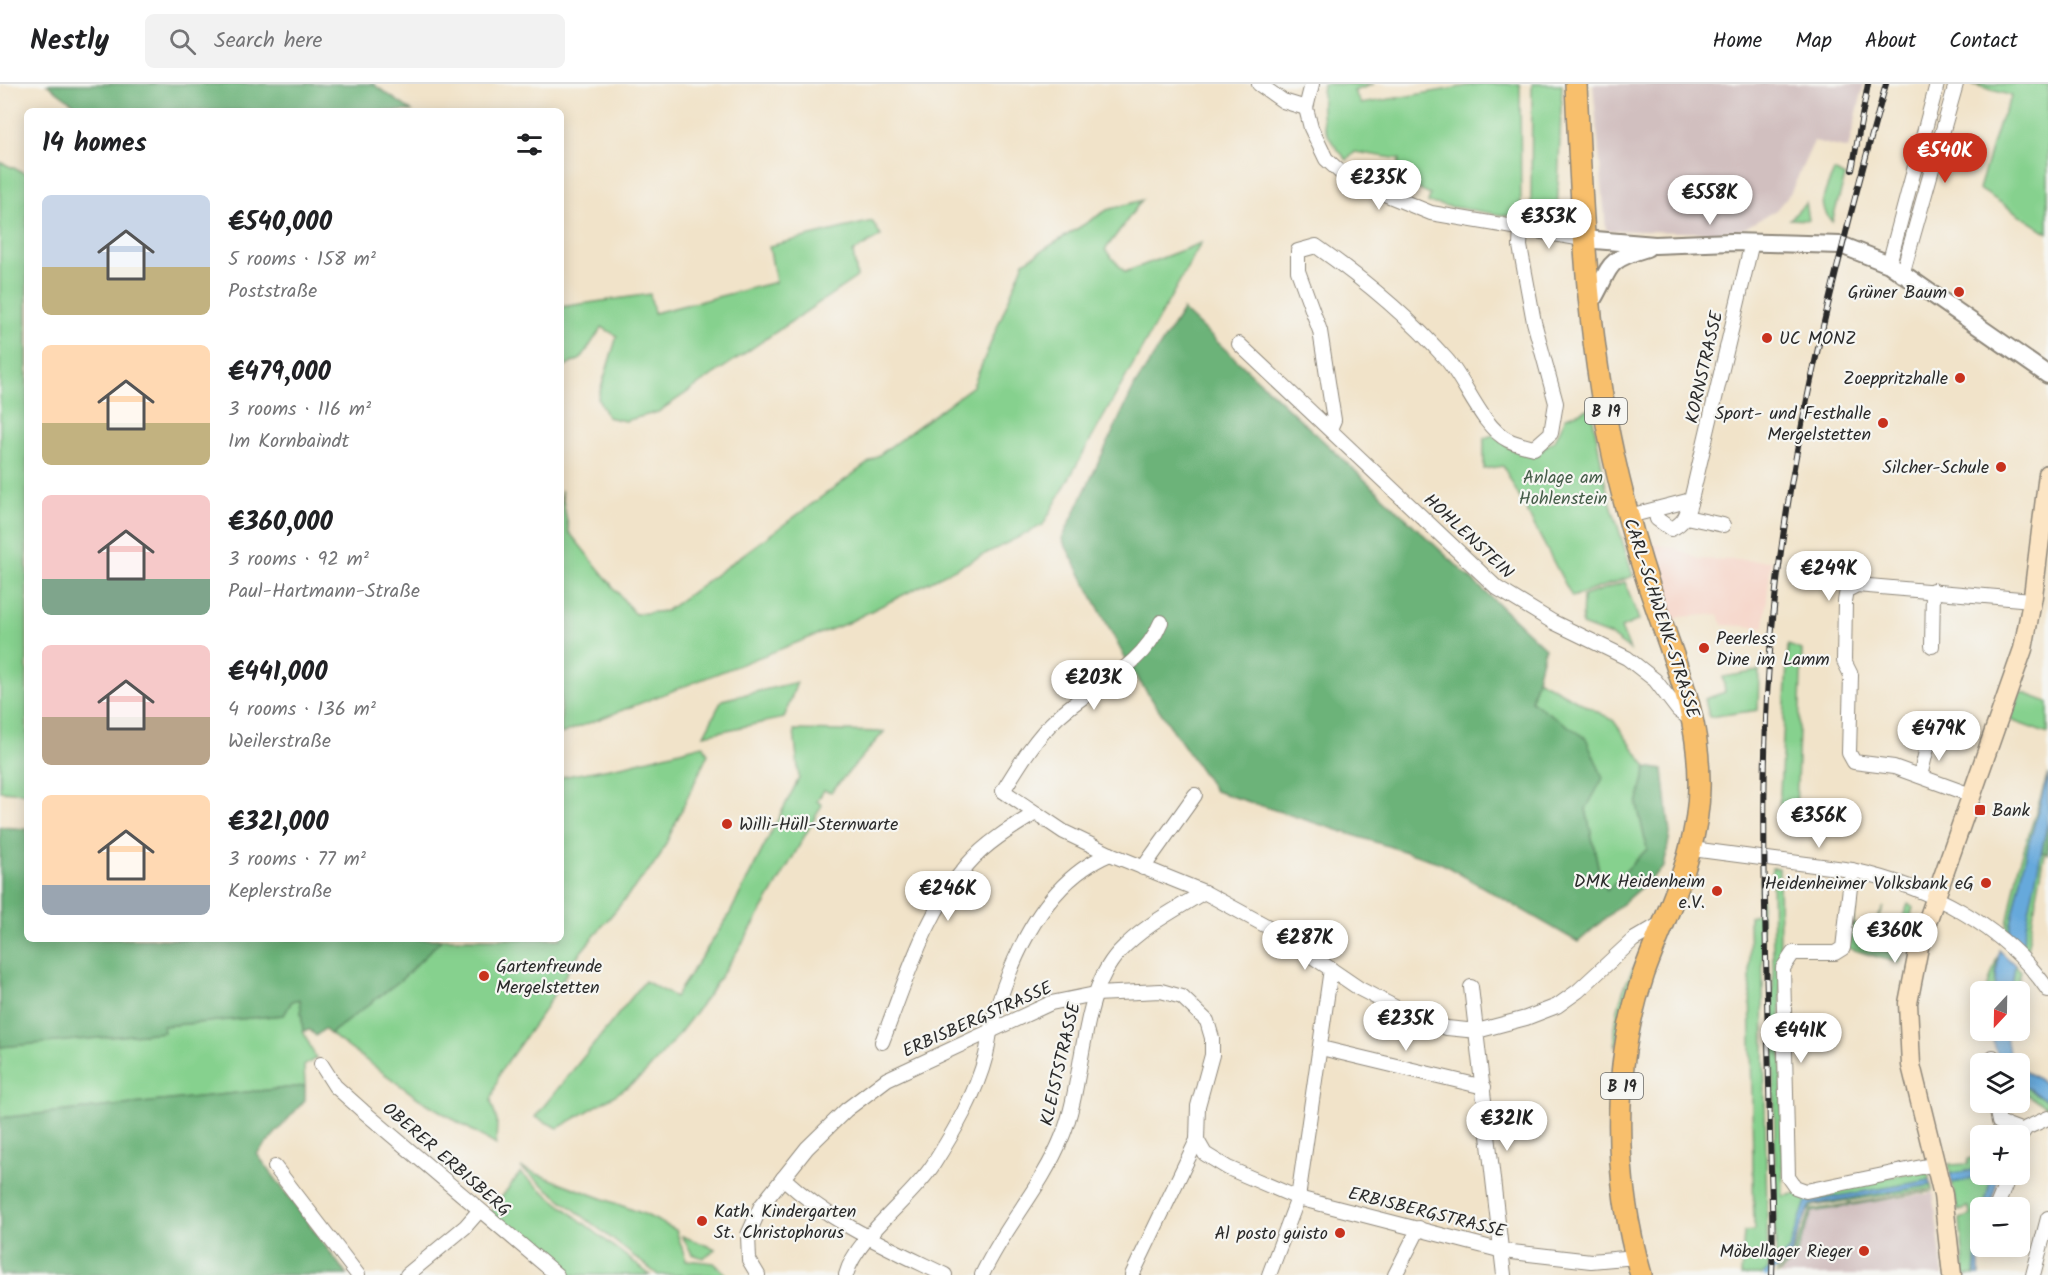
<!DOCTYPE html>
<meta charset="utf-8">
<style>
body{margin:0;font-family:Kalam,sans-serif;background:#f2f2f2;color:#202124;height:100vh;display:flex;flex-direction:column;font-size:22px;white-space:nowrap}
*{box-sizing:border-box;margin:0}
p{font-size:20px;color:#757577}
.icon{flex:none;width:33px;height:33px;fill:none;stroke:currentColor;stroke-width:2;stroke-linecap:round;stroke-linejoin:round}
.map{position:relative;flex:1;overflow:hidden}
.drawer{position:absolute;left:24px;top:24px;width:540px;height:834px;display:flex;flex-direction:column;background:#fff;border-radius:9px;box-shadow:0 3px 15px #0003}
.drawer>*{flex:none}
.needle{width:39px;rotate:202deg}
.fabs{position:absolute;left:1970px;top:897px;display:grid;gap:12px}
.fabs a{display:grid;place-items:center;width:60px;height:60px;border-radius:9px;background:#fff;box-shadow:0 3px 15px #0003;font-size:30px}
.price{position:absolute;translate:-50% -51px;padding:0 14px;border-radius:21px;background:#fff;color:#222;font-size:20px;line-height:39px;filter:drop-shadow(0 2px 3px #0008)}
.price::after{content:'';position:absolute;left:50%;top:36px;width:18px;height:14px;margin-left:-9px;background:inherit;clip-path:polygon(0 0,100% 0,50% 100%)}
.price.current{background:#c8321e;color:#fff}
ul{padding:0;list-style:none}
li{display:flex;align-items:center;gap:18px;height:150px;padding:0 18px}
li span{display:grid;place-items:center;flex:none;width:168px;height:120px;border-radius:9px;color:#555}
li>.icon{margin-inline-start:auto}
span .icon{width:72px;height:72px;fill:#fffc;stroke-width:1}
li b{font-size:26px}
h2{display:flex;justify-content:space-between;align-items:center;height:72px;padding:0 18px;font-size:26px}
header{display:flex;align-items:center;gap:36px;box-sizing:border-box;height:84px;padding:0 30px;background:#fff;border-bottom:2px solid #e0e0e0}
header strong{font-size:28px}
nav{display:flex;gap:33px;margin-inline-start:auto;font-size:21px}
.search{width:420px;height:54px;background:#f2f2f2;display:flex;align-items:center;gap:15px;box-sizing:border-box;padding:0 21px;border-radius:9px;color:#757577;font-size:22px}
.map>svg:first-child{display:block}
</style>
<header>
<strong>Nestly</strong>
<div class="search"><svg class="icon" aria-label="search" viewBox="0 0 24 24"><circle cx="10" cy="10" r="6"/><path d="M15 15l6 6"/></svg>Search here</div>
<nav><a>Home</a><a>Map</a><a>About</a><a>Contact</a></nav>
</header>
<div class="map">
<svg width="2048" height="1191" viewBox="0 0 2048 1191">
<rect width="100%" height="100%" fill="#f6f6f2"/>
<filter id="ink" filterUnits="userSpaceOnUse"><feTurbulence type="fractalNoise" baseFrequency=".0167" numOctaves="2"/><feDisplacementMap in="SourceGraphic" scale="12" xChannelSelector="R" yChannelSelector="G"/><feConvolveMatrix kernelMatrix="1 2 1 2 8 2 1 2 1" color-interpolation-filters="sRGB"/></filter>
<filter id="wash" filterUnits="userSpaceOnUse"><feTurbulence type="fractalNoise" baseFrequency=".008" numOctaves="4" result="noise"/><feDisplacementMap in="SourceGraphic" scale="24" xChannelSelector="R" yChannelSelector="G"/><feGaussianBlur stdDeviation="1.35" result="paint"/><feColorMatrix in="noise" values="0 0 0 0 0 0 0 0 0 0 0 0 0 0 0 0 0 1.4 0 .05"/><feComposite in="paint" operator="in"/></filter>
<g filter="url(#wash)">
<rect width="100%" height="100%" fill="#f1e3c9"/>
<!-- built -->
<path fill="#f6d2c5" d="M1648,459L1677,465L1698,475L1771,477L1764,543L1723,541L1718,530L1679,533L1671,539Z"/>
<!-- industrial -->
<g fill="#d1bfbf">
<path d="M1593,0H1864L1848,65L1814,57L1791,108L1776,126L1741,146L1716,149L1606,146Z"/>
<path d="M1933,1109L1943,1191H1779L1794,1177L1811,1128Z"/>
</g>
<!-- green -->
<g fill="#86d18e" stroke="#587e5c" stroke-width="1.5">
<path d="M1323,0H1374L1354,7L1361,20L1479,0H1520L1521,134L1428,119L1430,111L1407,99L1399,104L1390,100L1400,75L1355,68L1347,76C1322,50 1319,35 1323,0Z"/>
<path d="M1532,0H1562L1557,133L1549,138L1536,135L1531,119Z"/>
<path d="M1972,0H2048V149L1979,105L1998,41L2012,12Z"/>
<path d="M0,78L27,90V709L0,707Z"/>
<path d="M1834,87L1845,93L1832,138C1816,120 1825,108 1834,87Z"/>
<path d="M1142,116L1105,166L1125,188L1201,159L1043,441L845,540L561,650V406L569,448L635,530L666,527L973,302L1024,178L1107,126Z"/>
<path d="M1806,119L1809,136L1790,135Z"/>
<path d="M872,137L881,152L853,168L857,193L658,328L625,337L607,333L598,314L617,252L602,243L581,275L561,284V223L650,210L654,229L776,198L769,162Z"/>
<path d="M1591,324L1606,403L1633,492L1572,513L1503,382L1484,385V354L1493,351L1505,361L1531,372L1555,356L1566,333Z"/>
<path d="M1625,498L1639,536L1621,544L1630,566L1611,552L1582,541L1583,512Z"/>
<path d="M1788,561L1802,566L1796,727H1779Z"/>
<path d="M1759,587L1758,626L1709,633L1705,615L1725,608L1723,593Z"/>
<path d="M1537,595L1613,636L1647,683L1637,720L1647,765L1608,806L1599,787L1586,725L1531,617Z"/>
<path d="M797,598L784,634L704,651L722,616Z"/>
<path d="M2021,608L2048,618V650L2010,636Z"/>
<path d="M794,646L884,648L831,708L824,706L817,717L822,721C773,809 716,914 646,988C630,1005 580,1031 558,1044L535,1033L645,897L675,913L728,833L799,694Z"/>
<path d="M703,661L708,670L659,774L575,875L543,928L500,988L491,1017L497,1037L496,1061L418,1014L330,950L402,895L442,855H561V693L626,681Z"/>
<path d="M2048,690L2028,763L2009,849L2006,846L2019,781Z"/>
<path d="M2040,767L2045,769L2027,865L2022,861Z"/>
<path d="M1772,784H1779L1783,1112L1928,1086L1930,1096L1807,1118L1789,1166L1776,1179Z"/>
<path d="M1761,794L1768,1186L1762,1191H1741L1744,1148L1754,1147L1749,832L1757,830Z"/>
<path d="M1854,800L1858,802L1853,840L1870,848L1884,823L1870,855L1891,862L1908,820L1913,823L1899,879L1848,864Z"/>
<path d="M1997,873L1995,907L1986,908Z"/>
<path d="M1638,876L1616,964C1611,937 1623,900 1638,876Z"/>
<path d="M2015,881L2021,887L2016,907L2011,906Z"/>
<path d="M300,915L303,947L316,974L304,982L305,1002L0,1034V963L163,948L162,942L284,931L292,917Z"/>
<path d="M2019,999L2048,1017V1023L2019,1006Z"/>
<path d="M1980,1073V1085L1950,1090L1949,1081L1968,1080V1075Z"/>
<path d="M521,1084L644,1130L676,1146L686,1176L714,1179L727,1191H658Z"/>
<path d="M520,1089L650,1191H570L490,1128Z"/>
<path d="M1986,1092L1991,1094L1984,1123L1980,1124L1975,1191H1965L1960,1135L1971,1131L1968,1123L1958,1126L1952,1099Z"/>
<path d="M1931,1101L1932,1105L1813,1122L1806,1129L1791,1173L1776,1187L1793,1166L1806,1125L1810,1121Z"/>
<path d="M1933,1107L1812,1128L1794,1177L1776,1191L1792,1174L1811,1126Z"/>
<path d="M682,1152L716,1165L703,1174L692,1170Z"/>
</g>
<!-- forest -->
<g fill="#6cb379" stroke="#4c6f52" stroke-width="1.5">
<path d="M47,0H373L412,27H84Z"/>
<path d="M1183,226L1545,564L1531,617L1586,654L1603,694L1586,725L1599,787L1607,806L1647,765L1637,720L1647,683L1663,686L1670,750L1664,783L1578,858L1441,779L1215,707L1131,585L1062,455L1135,301Z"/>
<path d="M2048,736V770L2040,767Z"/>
<path d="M0,743L27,745V855H442L402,895L330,950L324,945L316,952L310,946L303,947L300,915L292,917L284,931L163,942L164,948L0,963Z"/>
<path d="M305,1002V1016L257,1070L347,1191H0V1034Z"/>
</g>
<!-- water -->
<g fill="#66a9db" stroke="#486a83" stroke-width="1.5">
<path d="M2048,691V736L2022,861L2009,849L2028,763Z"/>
<path d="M1999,866L2015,881L2011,907H1995Z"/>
<path d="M1991,947H2005L2010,974L2014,979H2002L1994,963Z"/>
<path d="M2019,983L2048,1002V1017L2019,999Z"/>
<path d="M1980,1085V1090L1999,1091L1990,1123H1984L1991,1094L1986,1092L1952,1099L1950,1090Z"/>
<path d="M1930,1096L1931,1101L1810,1121L1790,1171L1776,1184V1179L1789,1166L1806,1118Z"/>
<path d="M1980,1140L1979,1191H1975Z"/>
</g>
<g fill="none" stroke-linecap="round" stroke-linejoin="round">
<!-- stream -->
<path stroke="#66a9db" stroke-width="4" d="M1766,1191L1779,1180"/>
</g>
</g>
<g filter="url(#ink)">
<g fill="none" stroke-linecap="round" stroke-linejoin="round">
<!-- minor casing -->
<g stroke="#8e877a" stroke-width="16">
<g id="minor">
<path d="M1259,0L1283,17L1306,24"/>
<path d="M1312,0L1306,24L1311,44L1326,75L1348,95L1431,129L1583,155"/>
<path d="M1889,180L1937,0"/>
<path d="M1902,191L1956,0"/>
<path d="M1239,260L1497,504L1553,538L1627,574L1655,596L1678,626L1693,637"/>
<path d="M1330,345L1334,336L1320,247L1298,187V167L1316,162C1363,195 1408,232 1447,276C1466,298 1482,343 1508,356C1516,360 1526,362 1534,364L1551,349L1556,319L1534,238L1520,162L1521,145"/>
<path d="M1655,426L1657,435L1671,445C1685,439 1687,430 1691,416"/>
<path d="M1629,432L1691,416L1752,158"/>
<path d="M1686,433L1723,441"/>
<path d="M1161,538C1141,586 1093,600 1058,633C1035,654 1019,681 1003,707L1064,748L1110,770L1204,808L1272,845L1360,905L1422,937L1447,944L1477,947L1526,934L1557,922L1578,907L1633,856L1662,839"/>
<path d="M1932,562L1933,506"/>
<path d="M1920,692L1929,656"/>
<path d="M1971,711L1894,683L1854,678L1849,669L1851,591L1844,577L1845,517L1847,506L1857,501L2032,516"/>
<path d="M1692,765L1852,786C1927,802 2004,841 2048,906"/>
<path d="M1143,784L1195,711"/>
<path d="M1852,786L1843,864L1835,869H1793L1783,884L1788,1093L1795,1103L1806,1107L1936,1080"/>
<path d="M1471,903L1504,1191"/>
<path d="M882,958C906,897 924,831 968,780C986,759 1011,744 1034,730"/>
<path d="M1321,964L1484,1003"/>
<path d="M1993,973V980"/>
<path d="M321,980L335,1002L363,1027L557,1191"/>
<path d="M1995,1018L1999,1038L2023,1047"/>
<path d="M2019,1054L2026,1044L2048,1034"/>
<path d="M275,1083L358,1191"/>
<path d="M783,1094C833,1140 885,1162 945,1191"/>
<path d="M1996,1124L2010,1090"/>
<path d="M407,1191L465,1143L479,1127"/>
<path d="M758,1191L749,1176L748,1151L761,1122L807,1064L846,1026L887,995L1051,919L1095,910L1161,907L1182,913L1207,937L1212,954V971L1198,1022L1197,1056L1205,1070L1228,1084L1298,1114L1503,1167L1591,1177L1636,1173"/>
<path d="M846,1191C856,1153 911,1115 933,1081C954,1048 976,1010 986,971C988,962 989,953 991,944C1009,878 1042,798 1110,770"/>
<path d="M982,1191C1004,1143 1042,1103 1062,1053C1085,999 1079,911 1119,868C1143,842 1175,826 1204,808"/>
<path d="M1132,1191L1197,1056"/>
<path d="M1269,1191L1298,1114L1331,885"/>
<path d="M1395,1191L1419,1144"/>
<path d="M2033,1191L2048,1134"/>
</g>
</g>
<!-- tertiary casing -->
<g stroke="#8e877a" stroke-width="20">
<g id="tertiary">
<path d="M1583,155L1655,161L1731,158L1841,161L1889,180L2048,291"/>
<path d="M1590,220C1613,184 1600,178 1647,164"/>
</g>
</g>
<!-- secondary casing -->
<g stroke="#8e877a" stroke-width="21">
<path id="secondary" d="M1952,1191L1943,1111L1911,981L1908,919L1920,858L2023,565L2033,512L2048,390"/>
</g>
<!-- primary casing -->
<g stroke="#8e877a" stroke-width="24">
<path id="primary" d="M1576,0C1582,133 1587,266 1619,396C1630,441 1643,487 1659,531C1679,590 1698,631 1699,696C1701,766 1667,825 1644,889C1611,984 1613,1095 1641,1191"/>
</g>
<!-- minor -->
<use href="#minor" stroke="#fff" stroke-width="14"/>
<!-- tertiary -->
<use href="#tertiary" stroke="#fff" stroke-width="16"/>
<!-- secondary -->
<use href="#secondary" stroke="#fce5c4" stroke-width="18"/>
<!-- primary -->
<use href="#primary" stroke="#f8bf6c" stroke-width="21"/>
<!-- rail casing -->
<g stroke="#2b2b2b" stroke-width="6">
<g id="rail">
<path d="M1852,86L1868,0"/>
<path d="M1772,1191C1774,1145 1771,1098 1770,1052C1768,913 1761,773 1766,635C1774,419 1828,207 1886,0"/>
</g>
</g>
<!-- rail -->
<use href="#rail" stroke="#f6f6f2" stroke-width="4" stroke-dasharray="11" stroke-linecap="butt"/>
</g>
</g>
<!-- markers -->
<g fill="#c8321e" stroke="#f6f6f2" stroke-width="2">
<circle cx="1959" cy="208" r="6"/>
<circle cx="1767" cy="254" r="6"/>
<circle cx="1960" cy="294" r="6"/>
<circle cx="1883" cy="339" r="6"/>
<circle cx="2001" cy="383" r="6"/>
<circle cx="1704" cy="564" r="6"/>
<rect x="1974" y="720" width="12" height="12" rx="3"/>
<circle cx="727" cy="740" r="6"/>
<circle cx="1986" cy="799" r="6"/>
<circle cx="1717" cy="807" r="6"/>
<circle cx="484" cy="892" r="6"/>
<circle cx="702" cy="1137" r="6"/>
<circle cx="1340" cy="1149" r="6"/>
<circle cx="1864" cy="1167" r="6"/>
</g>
<g text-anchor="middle" stroke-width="4.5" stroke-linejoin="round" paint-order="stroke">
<!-- shield labels -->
<g fill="#f6f6f2" stroke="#686867" stroke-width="1.5">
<rect x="1585" y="314" width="42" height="26" rx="4.5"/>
<rect x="1601" y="989" width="42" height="26" rx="4.5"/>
</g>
<g font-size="16" font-weight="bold" fill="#2b2b2b">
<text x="1606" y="333">B 19</text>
<text x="1622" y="1008">B 19</text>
</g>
<!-- poi labels -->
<g font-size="18" fill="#2b2b2b" stroke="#f6f6f2" text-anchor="end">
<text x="1947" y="214">Grüner Baum</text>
<text x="1779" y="260" text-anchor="start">UC MONZ</text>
<text x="1948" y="300">Zoeppritzhalle</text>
<text x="1871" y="335">Sport- und Festhalle<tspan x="1871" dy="21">Mergelstetten</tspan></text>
<text x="1989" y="389">Silcher-Schule</text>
<text x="1716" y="560" text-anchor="start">Peerless<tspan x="1716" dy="21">Dine im Lamm</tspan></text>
<text x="1992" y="732" text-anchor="start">Bank</text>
<text x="739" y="746" text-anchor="start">Willi-Hüll-Sternwarte</text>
<text x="1705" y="803">DMK Heidenheim<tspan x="1705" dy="21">e.V.</tspan></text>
<text x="1974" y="805">Heidenheimer Volksbank eG</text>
<text x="496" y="888" text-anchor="start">Gartenfreunde<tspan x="496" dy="21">Mergelstetten</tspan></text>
<text x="714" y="1133" text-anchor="start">Kath. Kindergarten<tspan x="714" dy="21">St. Christophorus</tspan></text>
<text x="1328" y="1155">Al posto guisto</text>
<text x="1852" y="1173">Möbellager Rieger</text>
</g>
<!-- street labels -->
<g font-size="18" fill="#2b2b2b" stroke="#f6f6f2">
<text transform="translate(1704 283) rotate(-77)" y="6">KORNSTRASSE</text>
<text transform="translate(1469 452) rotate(43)" y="6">HOHLENSTEIN</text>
<text transform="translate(1662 534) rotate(72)" y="6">CARL-SCHWENK-STRASSE</text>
<text transform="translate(977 935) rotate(-24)" y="6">ERBISBERGSTRASSE</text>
<text transform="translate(1060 980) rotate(-77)" y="6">KLEISTSTRASSE</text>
<text transform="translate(447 1075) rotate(41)" y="6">OBERER ERBISBERG</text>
<text transform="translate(1427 1128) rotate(14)" y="6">ERBISBERGSTRASSE</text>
</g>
<!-- park labels -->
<g font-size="18" fill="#465d49" stroke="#f6f6f2">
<text x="1563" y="399">Anlage am<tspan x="1563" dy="21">Hohlenstein</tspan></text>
</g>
</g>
</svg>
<div class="fabs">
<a><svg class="needle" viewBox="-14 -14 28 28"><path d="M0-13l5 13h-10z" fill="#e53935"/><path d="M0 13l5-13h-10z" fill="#757577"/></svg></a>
<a><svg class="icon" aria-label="layers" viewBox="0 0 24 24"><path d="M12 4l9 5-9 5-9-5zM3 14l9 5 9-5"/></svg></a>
<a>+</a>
<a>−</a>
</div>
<b class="price current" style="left:1945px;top:100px">€540K</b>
<b class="price" style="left:1379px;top:127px">€235K</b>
<b class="price" style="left:1710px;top:142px">€558K</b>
<b class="price" style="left:1549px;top:166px">€353K</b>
<b class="price" style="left:1829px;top:518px">€249K</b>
<b class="price" style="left:1094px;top:627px">€203K</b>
<b class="price" style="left:1939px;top:678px">€479K</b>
<b class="price" style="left:1819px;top:765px">€356K</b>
<b class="price" style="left:948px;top:838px">€246K</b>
<b class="price" style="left:1895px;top:880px">€360K</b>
<b class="price" style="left:1305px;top:887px">€287K</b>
<b class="price" style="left:1406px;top:968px">€235K</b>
<b class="price" style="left:1801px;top:980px">€441K</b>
<b class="price" style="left:1507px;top:1068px">€321K</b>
<section class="drawer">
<h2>14 homes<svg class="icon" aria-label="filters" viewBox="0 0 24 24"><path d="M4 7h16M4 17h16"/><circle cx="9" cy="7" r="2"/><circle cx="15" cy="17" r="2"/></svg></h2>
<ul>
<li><span style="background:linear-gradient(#c9d6e8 60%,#c2b280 0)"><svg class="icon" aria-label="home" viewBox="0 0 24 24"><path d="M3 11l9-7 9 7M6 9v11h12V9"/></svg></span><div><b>€540,000</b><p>5 rooms · 158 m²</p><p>Poststraße</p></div></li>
<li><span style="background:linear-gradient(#ffd9b3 65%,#c2b280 0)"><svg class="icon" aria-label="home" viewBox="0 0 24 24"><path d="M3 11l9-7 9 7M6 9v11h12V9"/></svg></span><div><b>€479,000</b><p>3 rooms · 116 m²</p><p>Im Kornbaindt</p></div></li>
<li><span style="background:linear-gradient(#f6c9c9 70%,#7fa58c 0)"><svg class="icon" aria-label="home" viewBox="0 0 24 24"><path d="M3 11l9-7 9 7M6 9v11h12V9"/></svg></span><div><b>€360,000</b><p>3 rooms · 92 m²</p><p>Paul-Hartmann-Straße</p></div></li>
<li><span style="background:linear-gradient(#f6c9c9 60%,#b9a48a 0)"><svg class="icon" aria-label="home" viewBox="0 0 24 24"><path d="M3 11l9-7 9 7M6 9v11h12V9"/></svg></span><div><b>€441,000</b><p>4 rooms · 136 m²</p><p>Weilerstraße</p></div></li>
<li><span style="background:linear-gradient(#ffd9b3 75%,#9aa5b1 0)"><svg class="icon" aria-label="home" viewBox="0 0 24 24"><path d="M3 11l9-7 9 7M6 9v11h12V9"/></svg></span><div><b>€321,000</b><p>3 rooms · 77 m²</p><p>Keplerstraße</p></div></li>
</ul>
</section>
</div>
